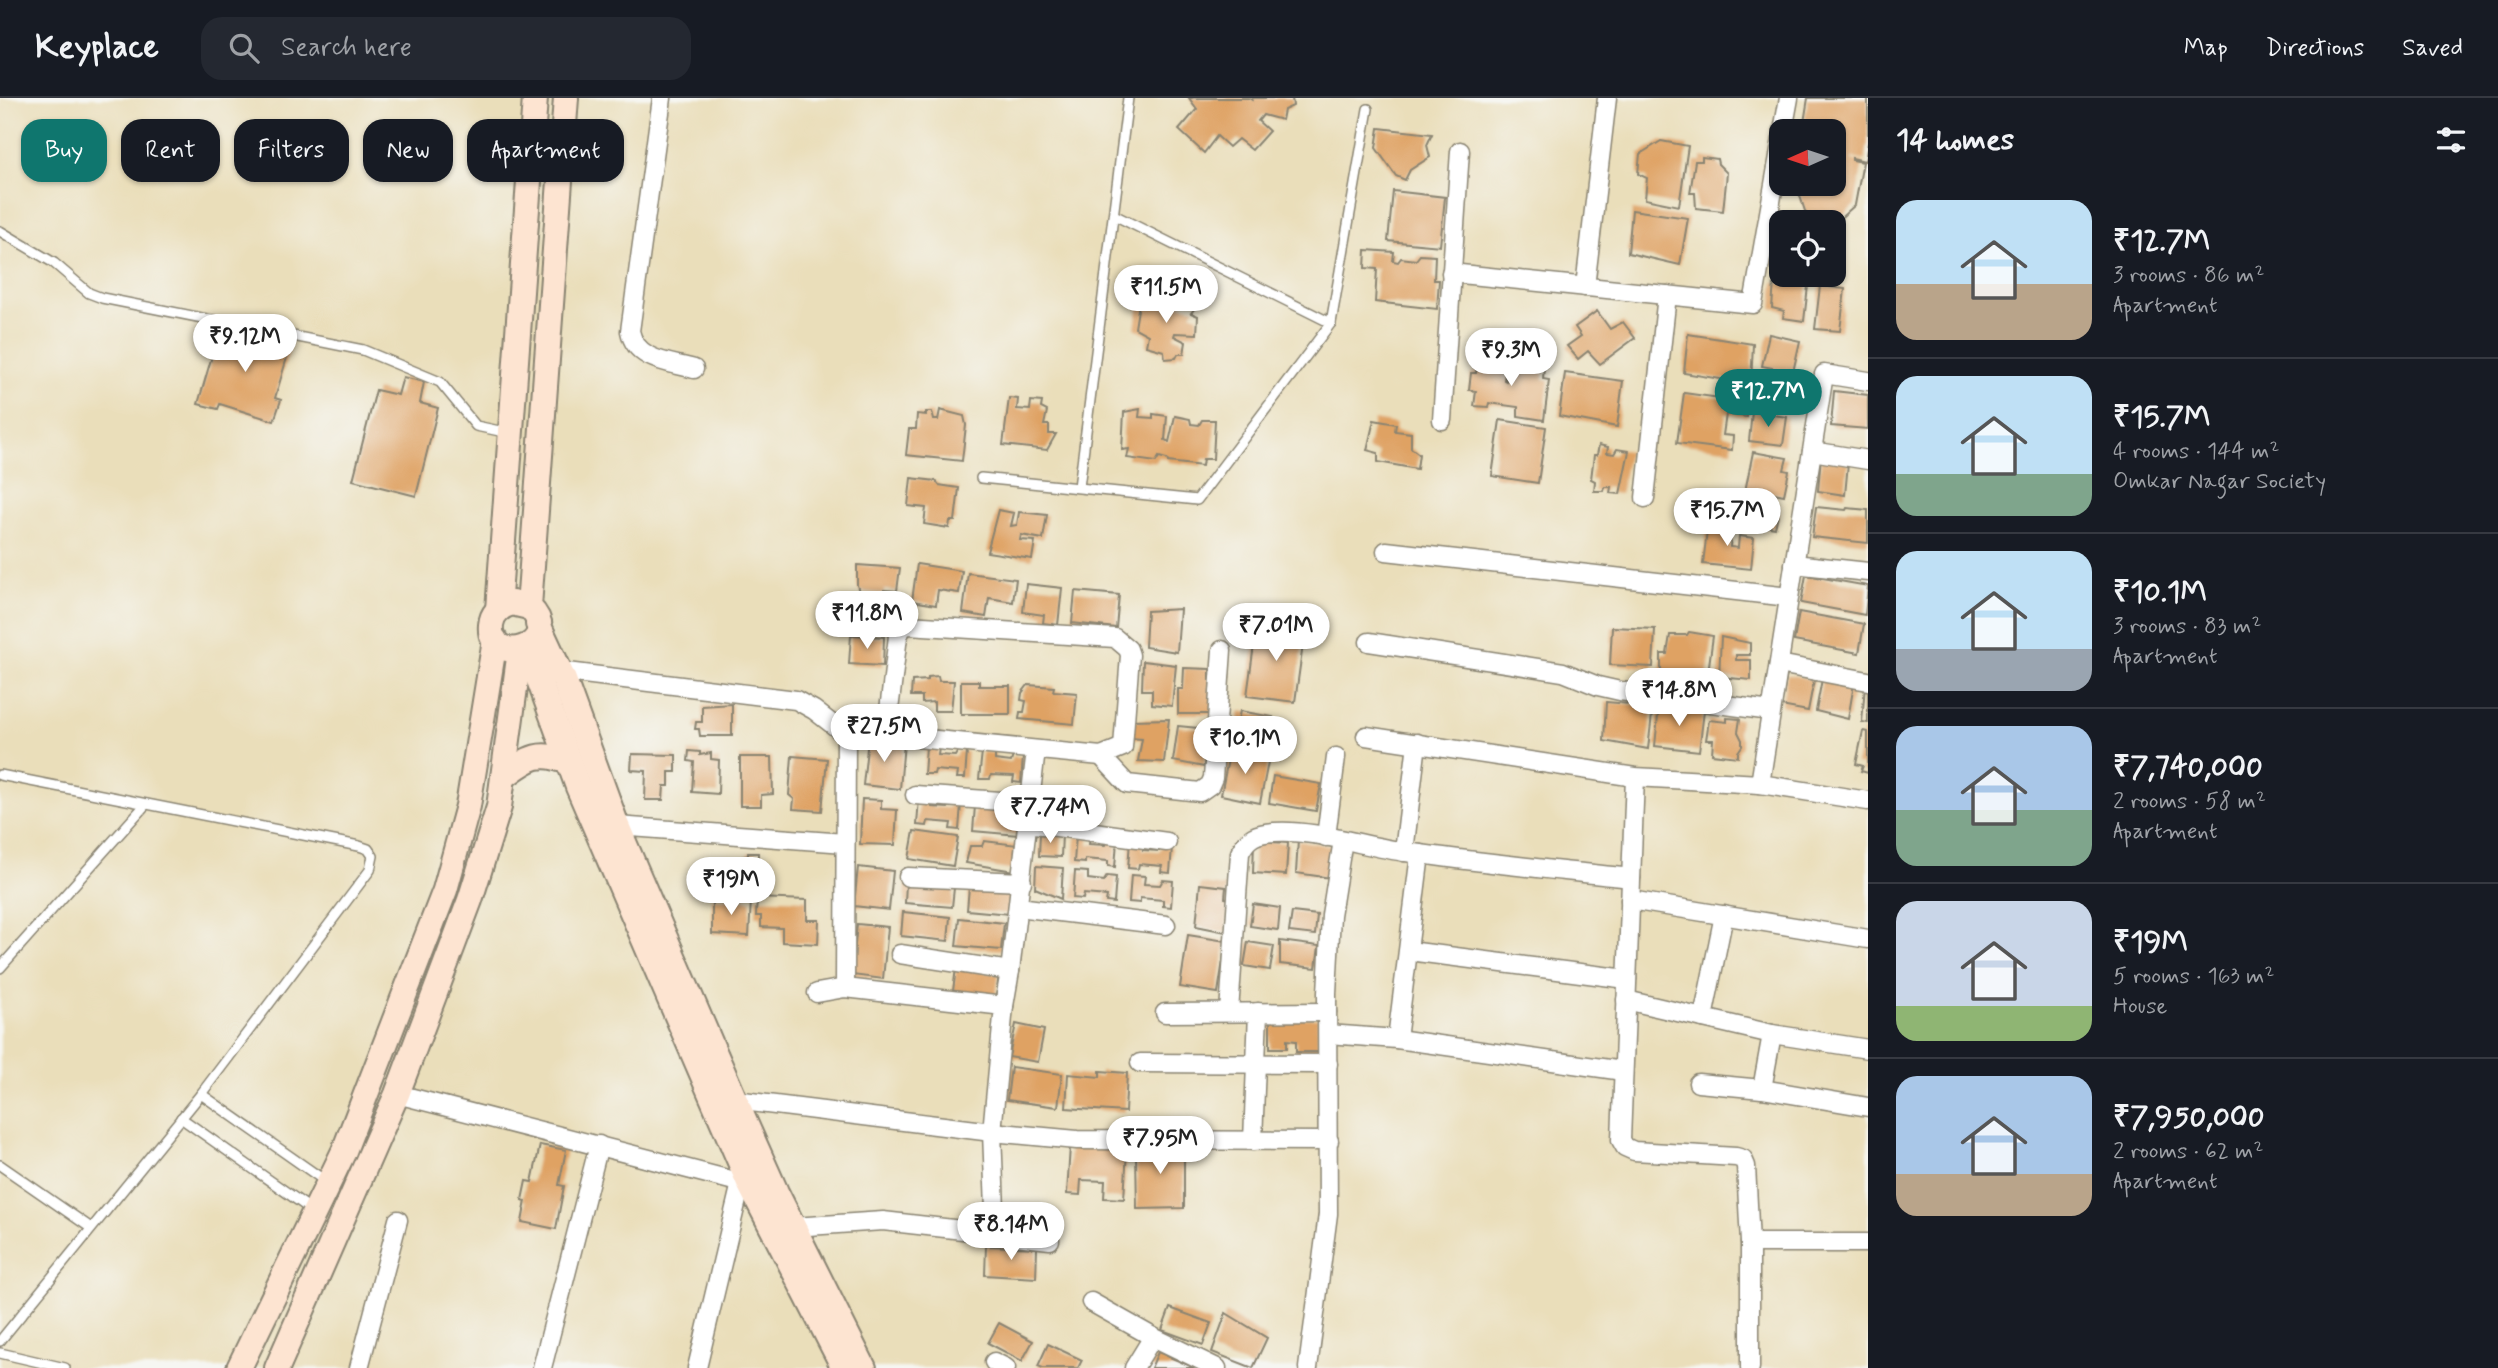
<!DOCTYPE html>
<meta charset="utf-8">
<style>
body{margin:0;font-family:Mynerve,sans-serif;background:#242831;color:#f1f3f6;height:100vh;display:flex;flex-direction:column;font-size:26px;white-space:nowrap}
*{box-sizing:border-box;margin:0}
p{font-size:23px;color:#9ea1a6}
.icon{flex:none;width:38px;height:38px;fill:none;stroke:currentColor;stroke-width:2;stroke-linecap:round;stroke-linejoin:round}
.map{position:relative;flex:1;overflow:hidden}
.panel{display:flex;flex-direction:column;background:#171b24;width:630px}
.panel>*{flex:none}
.top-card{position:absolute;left:21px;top:21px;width:665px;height:63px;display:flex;gap:14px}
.needle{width:46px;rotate:267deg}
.controls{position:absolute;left:1769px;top:21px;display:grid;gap:14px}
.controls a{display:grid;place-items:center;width:77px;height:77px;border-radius:14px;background:#171b24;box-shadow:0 2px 5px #0004;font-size:35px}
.price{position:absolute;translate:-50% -60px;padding:0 16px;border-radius:24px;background:#fff;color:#222;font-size:23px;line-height:46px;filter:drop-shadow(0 2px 4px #0008)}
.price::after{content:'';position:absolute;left:50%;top:42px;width:21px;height:16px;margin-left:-10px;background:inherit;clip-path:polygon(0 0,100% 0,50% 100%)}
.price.selected{background:#0f766e;color:#fff}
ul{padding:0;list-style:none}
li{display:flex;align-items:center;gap:21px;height:175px;padding:0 28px}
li+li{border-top:2px solid #363941}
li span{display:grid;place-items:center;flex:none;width:196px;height:140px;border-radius:21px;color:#555}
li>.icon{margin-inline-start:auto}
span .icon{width:84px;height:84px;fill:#fffc;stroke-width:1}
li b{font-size:30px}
h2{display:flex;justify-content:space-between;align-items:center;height:84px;padding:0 28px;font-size:30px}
.tag{padding:0 24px;border-radius:21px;background:#171b24;box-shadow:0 2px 5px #0004;font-size:24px;line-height:63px}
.tag.selected{background:#0f766e;color:#fff}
header{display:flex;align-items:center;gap:42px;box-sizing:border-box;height:98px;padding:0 35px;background:#171b24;border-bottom:2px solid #363941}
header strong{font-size:33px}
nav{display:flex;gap:38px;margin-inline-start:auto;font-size:24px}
.search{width:490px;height:63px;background:#242831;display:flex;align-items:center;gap:18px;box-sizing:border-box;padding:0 24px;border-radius:21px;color:#9ea1a6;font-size:26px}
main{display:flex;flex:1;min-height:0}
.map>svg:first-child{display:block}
</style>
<header>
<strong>Keyplace</strong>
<div class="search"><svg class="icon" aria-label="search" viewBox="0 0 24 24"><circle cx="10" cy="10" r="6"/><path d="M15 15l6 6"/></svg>Search here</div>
<nav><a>Map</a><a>Directions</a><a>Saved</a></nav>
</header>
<main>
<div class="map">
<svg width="1868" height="1270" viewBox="0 0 1868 1270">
<rect width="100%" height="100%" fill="#f6f6f2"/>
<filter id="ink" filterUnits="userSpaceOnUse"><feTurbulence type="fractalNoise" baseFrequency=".0143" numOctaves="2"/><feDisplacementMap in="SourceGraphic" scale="14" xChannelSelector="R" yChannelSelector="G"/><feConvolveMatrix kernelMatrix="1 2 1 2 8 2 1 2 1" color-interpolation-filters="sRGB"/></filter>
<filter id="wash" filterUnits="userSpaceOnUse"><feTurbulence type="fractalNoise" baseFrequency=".00686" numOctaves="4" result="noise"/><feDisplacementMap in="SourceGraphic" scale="28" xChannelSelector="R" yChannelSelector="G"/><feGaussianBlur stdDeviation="1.57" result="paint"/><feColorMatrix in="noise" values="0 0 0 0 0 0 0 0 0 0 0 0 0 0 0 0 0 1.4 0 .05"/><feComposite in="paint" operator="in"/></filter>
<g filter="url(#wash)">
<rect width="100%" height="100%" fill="#eadeba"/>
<g id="blocks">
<!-- building -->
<g fill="#dfa264">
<path d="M1189,0H1249L1252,2L1253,0H1292L1293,8L1284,12L1282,22L1263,17L1258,23L1269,33L1252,52L1238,41L1229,49L1217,38L1204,55L1179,32L1197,11Z"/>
<path d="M1808,0H1868V44L1865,63L1852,60V62L1863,64L1855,107L1834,126L1807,119L1796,86H1834V33H1805L1806,31H1803Z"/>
<path d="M1379,30L1432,36L1427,47L1430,59L1410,72L1405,82L1396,78L1376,50Z"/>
<path d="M1661,43L1688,48L1679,108L1645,101L1647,80L1638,76L1640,56Z"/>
<path d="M1702,59L1717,61L1718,66L1727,75L1723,113L1696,110L1695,95H1690L1695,63H1702Z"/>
<path d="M1393,93L1445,99L1440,148L1388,143Z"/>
<path d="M1632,112L1688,120L1680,167L1628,155Z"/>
<path d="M1776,134L1782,135V166L1771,164Z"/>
<path d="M1366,152L1394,154L1393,163L1398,164L1401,160L1416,162L1420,157L1435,158L1434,182H1439L1437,211L1375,204L1377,171L1365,170Z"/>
<path d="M1774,184L1808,188L1804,223L1783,220L1784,213L1772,210Z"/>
<path d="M1820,188L1845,191L1840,233L1815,231Z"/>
<path d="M1140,199L1179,204L1182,207L1195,210L1191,215L1198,218L1197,236L1175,235L1174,238L1186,244L1184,256H1178L1176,260L1165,261L1164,253L1146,248L1148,237L1135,230Z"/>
<path d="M1597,213L1610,231L1623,224L1635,240L1600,266L1588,253L1578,261L1567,248L1581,238L1575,229Z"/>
<path d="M214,229L265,244L267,239L291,246L275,300L281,302L274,323L220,306L218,311L198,306L214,251L208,249Z"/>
<path d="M1688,236L1753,246L1751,286L1684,275Z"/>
<path d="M1769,236L1800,243L1793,274L1762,268Z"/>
<path d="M1478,259L1500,262L1499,268L1506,269L1504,282L1506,283L1508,270L1522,271L1523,266L1544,269L1543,281L1549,282L1544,322L1518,318V309L1489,305L1488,309L1474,308L1476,293L1469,292L1471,275H1476Z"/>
<path d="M1565,275L1623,283L1617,329L1559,318Z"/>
<path d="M403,279L424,284L420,305L438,310L416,398L353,382L376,292L398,297Z"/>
<path d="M1834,293L1868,297V331L1831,328Z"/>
<path d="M1684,295L1749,304L1747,319L1726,316L1723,337L1733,338L1732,352L1677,345Z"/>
<path d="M1009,300L1018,301L1017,311L1030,312L1031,303L1042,304L1041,310L1047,313L1044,327H1049V336H1056L1047,352L1003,347Z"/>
<path d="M1140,311L1139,319L1153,320V316L1167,318L1165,342L1169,344L1175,318L1190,321L1191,326L1199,327L1202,322H1215L1213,361H1203L1202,368L1168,364L1167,361L1159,359L1156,364L1127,360L1129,351L1122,352L1124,314Z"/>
<path d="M940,312L964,318L966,327L962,363L906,357L909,331H916L917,316L926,317V314H932L934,322H938Z"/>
<path d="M1752,314L1787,319L1783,347L1749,343Z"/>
<path d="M1374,322L1396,326L1395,333L1411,335V350L1419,356L1417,371L1378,364V355L1367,352Z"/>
<path d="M1500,322L1546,329L1538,385L1492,378Z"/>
<path d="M1599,347L1608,349L1607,355L1614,356L1617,351L1629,353L1620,396L1610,395L1611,389H1605L1604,393H1594L1595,383L1591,381L1594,357H1597Z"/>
<path d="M1753,354L1787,360L1784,372L1789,373L1784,397L1774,395L1771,411L1779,412L1775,430L1739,423Z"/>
<path d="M1821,358L1848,365L1845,397L1818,393Z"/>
<path d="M911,380L936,383L939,387L959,390L955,423H950L949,430L924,426L926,410L908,408Z"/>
<path d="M1816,409L1846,412L1847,410L1868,412V445L1812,439Z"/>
<path d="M998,412L1014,415L1011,428L1017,427L1019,414L1047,417L1043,441L1021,437L1020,442L1035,443L1032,461L987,454Z"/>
<path d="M1708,425L1732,427L1730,449L1738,450L1739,438L1754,440L1751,471L1703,466Z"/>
<path d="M917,466L962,473L959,495L938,492L936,507L912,503Z"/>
<path d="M857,467L900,470L897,493L884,492V496L859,493L857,487Z"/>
<path d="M968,475L1016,481L1013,504L989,500L986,519L963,515Z"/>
<path d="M1806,477L1868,488L1865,517L1801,505Z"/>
<path d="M1026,486L1062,490L1058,527L1043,525L1044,517L1023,514Z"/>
<path d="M1075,493L1119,497L1116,530L1072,525Z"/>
<path d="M863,499H869L871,504H876L875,513L887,514L886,527L868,525V528L855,527L857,523H853L856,502L862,503Z"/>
<path d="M1180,511L1177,554L1145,549L1147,513Z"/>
<path d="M1799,514L1864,526L1859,555L1794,543Z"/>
<path d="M1257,525L1305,532L1295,604L1247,598Z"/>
<path d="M1612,529L1655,531L1653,569L1610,567Z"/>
<path d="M1689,534L1713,538L1707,582L1661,575V556H1667L1670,537H1687Z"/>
<path d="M851,537L884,539L883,568L849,566Z"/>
<path d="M1721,539L1750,545V557H1736V562H1751V582L1719,579Z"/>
<path d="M1143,563L1176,567L1172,608L1152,606V592H1142Z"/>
<path d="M1184,570L1210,571V593L1213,592L1212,616H1178V591H1183Z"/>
<path d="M1787,576L1814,582L1808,613L1781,608Z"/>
<path d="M938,578L939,583H954L951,613H934V604L922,605V598H911L912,583L928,582V579Z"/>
<path d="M1822,581L1854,586L1848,621L1816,613Z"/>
<path d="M961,583H979V588H1010V616H961Z"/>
<path d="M1028,587L1054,589L1053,593L1077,595L1074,626L1019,621L1020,614H1024L1026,603L1021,602L1022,595Z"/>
<path d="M1865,587L1868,588V625L1862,624Z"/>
<path d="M1606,604L1653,608L1648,651L1604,643Z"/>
<path d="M732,606V638H700L699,631H695L696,624H702V608Z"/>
<path d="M1659,608L1704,613L1699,653L1655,648Z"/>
<path d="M1240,613L1273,619L1266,648L1234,640Z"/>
<path d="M1727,620L1740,621L1738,634L1742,642V648L1738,654V659L1712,656L1713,642H1706L1709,622L1727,624Z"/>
<path d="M1169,621L1164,664L1138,663L1142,641L1130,640L1132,622Z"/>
<path d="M1178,628L1208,631L1204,669L1173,663Z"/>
<path d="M1863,633L1868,634V675L1861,673L1863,668L1856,666Z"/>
<path d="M868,641L904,645L900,691L863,687Z"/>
<path d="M926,649L939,650L938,657L955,658L958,653L967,654L965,680H957L958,674L935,672L934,676H924Z"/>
<path d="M1230,651L1269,659L1260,705L1221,697Z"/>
<path d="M689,653L700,654V657L711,655V661L719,662L718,696L692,694L694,664L688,663Z"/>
<path d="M982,654L995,655V662L1011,664L1013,658L1023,659L1021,685L1013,684L1014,678L991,677L990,681H979Z"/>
<path d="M632,656L676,657V674H669V688H664L663,702H645L646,673L631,672Z"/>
<path d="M792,658L827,661L822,713L793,711L794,701L789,697Z"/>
<path d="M740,659H772L773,696L761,697V708H740Z"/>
<path d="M1273,678L1321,686L1316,713L1269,705Z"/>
<path d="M919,700L932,702V709L948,710L951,705L961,706L959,732L950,731L951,725L928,723L927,728L917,727Z"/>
<path d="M862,701L881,702V711L897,712L895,747L860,746Z"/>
<path d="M975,708L1021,712L1018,737L973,733Z"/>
<path d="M914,733L958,739L953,768L909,761Z"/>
<path d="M1040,735L1062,736L1061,759L1039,758Z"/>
<path d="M1076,738L1090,739L1089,746L1105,747L1108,742L1117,743L1115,769L1108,768V763L1085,761V765L1074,764Z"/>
<path d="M1298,742L1334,749L1331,780L1296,775Z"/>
<path d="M984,743L1018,747L1014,773L966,765L970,748H982Z"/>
<path d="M1130,743L1143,744V752L1159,753L1162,748L1172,749L1170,775L1161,774L1162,768L1139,766L1138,771L1128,770Z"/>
<path d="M1254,743L1288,745L1286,777L1253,775Z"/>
<path d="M748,755H758V789H722V770H726L727,761L748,758Z"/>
<path d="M1036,768L1063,770L1061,801L1035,790Z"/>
<path d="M858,769L893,773L889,812L854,808Z"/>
<path d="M1075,773L1088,774V781L1104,783L1107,778L1116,779L1114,805L1106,804L1107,798L1084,796L1083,801L1073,800Z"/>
<path d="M1131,777L1145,778L1144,786L1160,787L1163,782L1173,783L1171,809L1163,808V802L1140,800V805L1129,804Z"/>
<path d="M906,785L954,790L952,809L905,805Z"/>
<path d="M1200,786L1226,789L1225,800L1229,801L1226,834L1196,828Z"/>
<path d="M969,789L1012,792L1009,816L967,812Z"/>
<path d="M712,800L751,802L749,838L712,836Z"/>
<path d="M757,800L807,802V822H819L818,846L782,844V830L761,829V818H756Z"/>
<path d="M1253,806L1280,810L1278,832L1250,828Z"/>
<path d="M903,814L950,819L948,843L901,838Z"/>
<path d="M1292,814L1317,817L1315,837L1289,834Z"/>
<path d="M959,820L1004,825L1001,852L956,848Z"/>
<path d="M857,826L888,829L883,881L852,877Z"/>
<path d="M1188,837L1226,843L1218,895L1180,889Z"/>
<path d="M1280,843L1319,848L1316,870L1280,866Z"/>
<path d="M1248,844L1274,848L1270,872L1244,868Z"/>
<path d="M956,870L999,876L996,899L953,893Z"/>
<path d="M1270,920H1318V954H1296V943L1287,942V950H1270Z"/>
<path d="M1016,926L1044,932L1038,964L1009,959Z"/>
<path d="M1011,969L1062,976L1058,1009L1007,1002Z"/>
<path d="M1100,973L1127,975L1125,1014L1066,1010L1068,976L1100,979Z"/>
<path d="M1131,1046H1184V1110L1137,1111L1136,1056L1131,1054Z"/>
<path d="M540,1047L566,1052L559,1087L564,1088L556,1131L522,1124L526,1103L522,1102L526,1083L532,1084Z"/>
<path d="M1070,1048L1127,1052L1124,1101L1104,1100L1105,1083L1081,1082L1080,1097L1067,1096Z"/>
<path d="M986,1148L1037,1150L1036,1180L985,1177Z"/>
<path d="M1170,1210L1211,1225L1203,1247L1162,1232Z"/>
<path d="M1226,1215L1267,1240L1253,1270L1212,1254Z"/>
<path d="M999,1225L1033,1243L1022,1263L988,1245Z"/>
<path d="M1048,1246L1082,1262L1078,1270H1043L1038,1268Z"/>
<path d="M1158,1254L1195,1270H1151Z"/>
</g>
</g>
</g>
<g filter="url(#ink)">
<use href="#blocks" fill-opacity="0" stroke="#8a8472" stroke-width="2"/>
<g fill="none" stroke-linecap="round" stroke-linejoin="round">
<!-- lane casing -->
<g stroke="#8a8472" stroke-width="12">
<g id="lane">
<path d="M1114,117L1331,225"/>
<path d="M0,133L54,165L89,195L102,200L363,252L440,284L476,328L509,335"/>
<path d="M981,380L1197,402L1331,225L1368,11"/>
<path d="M1079,389L1128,0"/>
<path d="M0,677L359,748L368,751L373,758L370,772L201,996L0,1243"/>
<path d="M0,870L146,706"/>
<path d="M201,996L328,1085"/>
<path d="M181,1020L313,1113"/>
<path d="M0,1067L91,1130"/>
<path d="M0,1255L65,1270"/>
</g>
</g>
<!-- street casing -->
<g stroke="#8a8472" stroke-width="21">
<g id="street">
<path d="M662,0L630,233C636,263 669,264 694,271"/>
<path d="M1783,33L1789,0"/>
<path d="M1451,175L1753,206L1782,41"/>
<path d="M1585,189L1607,0"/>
<path d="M1442,322L1460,53"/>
<path d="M1812,353L1868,362"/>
<path d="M1645,400L1667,197"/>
<path d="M1386,453L1789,499"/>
<path d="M1794,466L1868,474"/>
<path d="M908,527L1115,540L1128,551L1130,557L1123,649L1101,658L886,637L898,538L902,530Z"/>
<path d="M1369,544L1563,574L1598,588L1620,593L1771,613"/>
<path d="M1779,566L1868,583"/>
<path d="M551,572L796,602L814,612L846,637"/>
<path d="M1366,638L1635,679L1760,686L1824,276L1868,283"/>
<path d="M1101,658L1127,686L1200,694L1210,687L1213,680L1222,552"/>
<path d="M1635,679L1621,1042L1625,1049L1634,1053L1736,1059L1743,1061L1746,1068L1750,1145V1270"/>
<path d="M1760,686L1868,703"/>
<path d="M915,697L1031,705"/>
<path d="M1028,725L1167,744"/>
<path d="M617,728L845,745"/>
<path d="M1326,739L1336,659"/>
<path d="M1404,754L1417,645"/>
<path d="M908,779L1022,784"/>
<path d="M1630,802L1868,841"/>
<path d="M1018,809L1166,827"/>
<path d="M1409,853L1627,881"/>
<path d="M900,856L1010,873"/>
<path d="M845,890L846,637H886"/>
<path d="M817,895L845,890L1004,908L992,1034L996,1137"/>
<path d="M1626,902L1772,936L1868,951"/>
<path d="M1004,908L1010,873L1036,652"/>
<path d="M1229,914L1240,755C1247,739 1257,735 1274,734C1314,731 1366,749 1406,754C1481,765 1556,772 1631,780"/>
<path d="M1165,915L1327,914"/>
<path d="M1703,920L1724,817"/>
<path d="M1328,936L1397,941L1623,973"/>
<path d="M1397,941L1420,756"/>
<path d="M1140,965L1328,966"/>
<path d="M1698,985L1762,991L1868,1009"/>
<path d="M1762,991L1772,936"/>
<path d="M397,996L750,1087"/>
<path d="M735,1002L992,1034L1077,1042L1329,1043"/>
<path d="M1253,1043L1258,914"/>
<path d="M793,1129L883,1123L1050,1142"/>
<path d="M1750,1145H1868"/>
<path d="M1091,1204L1153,1239L1217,1270"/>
<path d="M994,1264L1006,1270"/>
<path d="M359,1270L398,1122"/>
<path d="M542,1270L599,1047"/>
<path d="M697,1270L741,1085"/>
<path d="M1134,1270L1153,1239"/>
<path d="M1308,1270L1328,1116L1327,895L1331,817L1343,742"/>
</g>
</g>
<!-- secondary casing -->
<g stroke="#8a8472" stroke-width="28">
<g id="secondary">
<path d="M529,509L512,505C502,508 492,514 491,527C487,572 568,548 529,509L566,0"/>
<path d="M498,512L535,0"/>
<path d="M538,526L564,582L617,728L735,1002L776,1094L864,1270"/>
<path d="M527,549L578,689L750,1087L844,1270"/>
<path d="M503,679C528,661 538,651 568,664"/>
<path d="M239,1270L344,1053L445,792L468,708L495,542"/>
<path d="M277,1270L397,996L470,802L499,709L520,552"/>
</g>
</g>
<!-- lane -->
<use href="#lane" stroke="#fff" stroke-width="9"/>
<!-- street -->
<use href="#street" stroke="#fff" stroke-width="18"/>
<!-- secondary -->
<use href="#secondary" stroke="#fde4d1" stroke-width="24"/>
</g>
</g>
</svg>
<div class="controls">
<a><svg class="needle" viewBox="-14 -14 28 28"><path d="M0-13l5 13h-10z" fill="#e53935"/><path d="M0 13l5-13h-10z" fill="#9ea1a6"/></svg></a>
<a><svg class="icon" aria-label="locate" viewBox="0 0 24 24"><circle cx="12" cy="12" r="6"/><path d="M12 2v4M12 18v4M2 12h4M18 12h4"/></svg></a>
</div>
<b class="price" style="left:1166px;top:227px">₹11.5M</b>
<b class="price" style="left:245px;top:276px">₹9.12M</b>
<b class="price" style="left:1511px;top:290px">₹9.3M</b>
<b class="price selected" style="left:1768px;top:331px">₹12.7M</b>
<b class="price" style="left:1727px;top:450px">₹15.7M</b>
<b class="price" style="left:867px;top:553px">₹11.8M</b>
<b class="price" style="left:1276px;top:565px">₹7.01M</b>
<b class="price" style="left:1679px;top:630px">₹14.8M</b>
<b class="price" style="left:884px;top:666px">₹27.5M</b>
<b class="price" style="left:1245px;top:678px">₹10.1M</b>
<b class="price" style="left:1050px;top:747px">₹7.74M</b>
<b class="price" style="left:731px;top:819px">₹19M</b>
<b class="price" style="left:1160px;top:1078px">₹7.95M</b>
<b class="price" style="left:1011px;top:1164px">₹8.14M</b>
<div class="top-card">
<a class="tag selected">Buy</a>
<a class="tag">Rent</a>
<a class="tag">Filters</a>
<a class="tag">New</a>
<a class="tag">Apartment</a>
</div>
</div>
<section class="panel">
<h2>14 homes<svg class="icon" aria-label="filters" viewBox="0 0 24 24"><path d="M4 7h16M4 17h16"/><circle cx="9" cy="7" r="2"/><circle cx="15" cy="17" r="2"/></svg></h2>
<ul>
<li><span style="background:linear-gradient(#bfe0f5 60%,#b9a48a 0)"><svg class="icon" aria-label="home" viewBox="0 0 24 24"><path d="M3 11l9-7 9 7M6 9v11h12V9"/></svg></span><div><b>₹12.7M</b><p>3 rooms · 86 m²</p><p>Apartment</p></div></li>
<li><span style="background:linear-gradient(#bfe0f5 70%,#7fa58c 0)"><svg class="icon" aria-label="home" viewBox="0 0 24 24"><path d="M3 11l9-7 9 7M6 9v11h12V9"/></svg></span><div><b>₹15.7M</b><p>4 rooms · 144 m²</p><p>Omkar Nagar Society</p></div></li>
<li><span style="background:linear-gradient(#bfe0f5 70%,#9aa5b1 0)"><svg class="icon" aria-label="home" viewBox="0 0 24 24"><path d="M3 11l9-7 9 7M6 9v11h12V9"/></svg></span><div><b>₹10.1M</b><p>3 rooms · 83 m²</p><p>Apartment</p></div></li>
<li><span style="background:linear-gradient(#a9c7e8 60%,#7fa58c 0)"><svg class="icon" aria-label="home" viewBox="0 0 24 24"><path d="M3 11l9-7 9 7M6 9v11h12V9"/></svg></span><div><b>₹7,740,000</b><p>2 rooms · 58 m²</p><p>Apartment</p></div></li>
<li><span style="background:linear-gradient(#c9d6e8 75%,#8fb573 0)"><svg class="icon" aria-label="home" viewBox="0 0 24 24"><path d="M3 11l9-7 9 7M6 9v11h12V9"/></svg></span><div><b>₹19M</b><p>5 rooms · 163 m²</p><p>House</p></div></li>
<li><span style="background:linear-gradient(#a9c7e8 70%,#b9a48a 0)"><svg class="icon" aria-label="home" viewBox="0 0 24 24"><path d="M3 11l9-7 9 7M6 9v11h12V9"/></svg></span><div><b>₹7,950,000</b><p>2 rooms · 62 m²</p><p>Apartment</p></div></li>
</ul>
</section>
</main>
